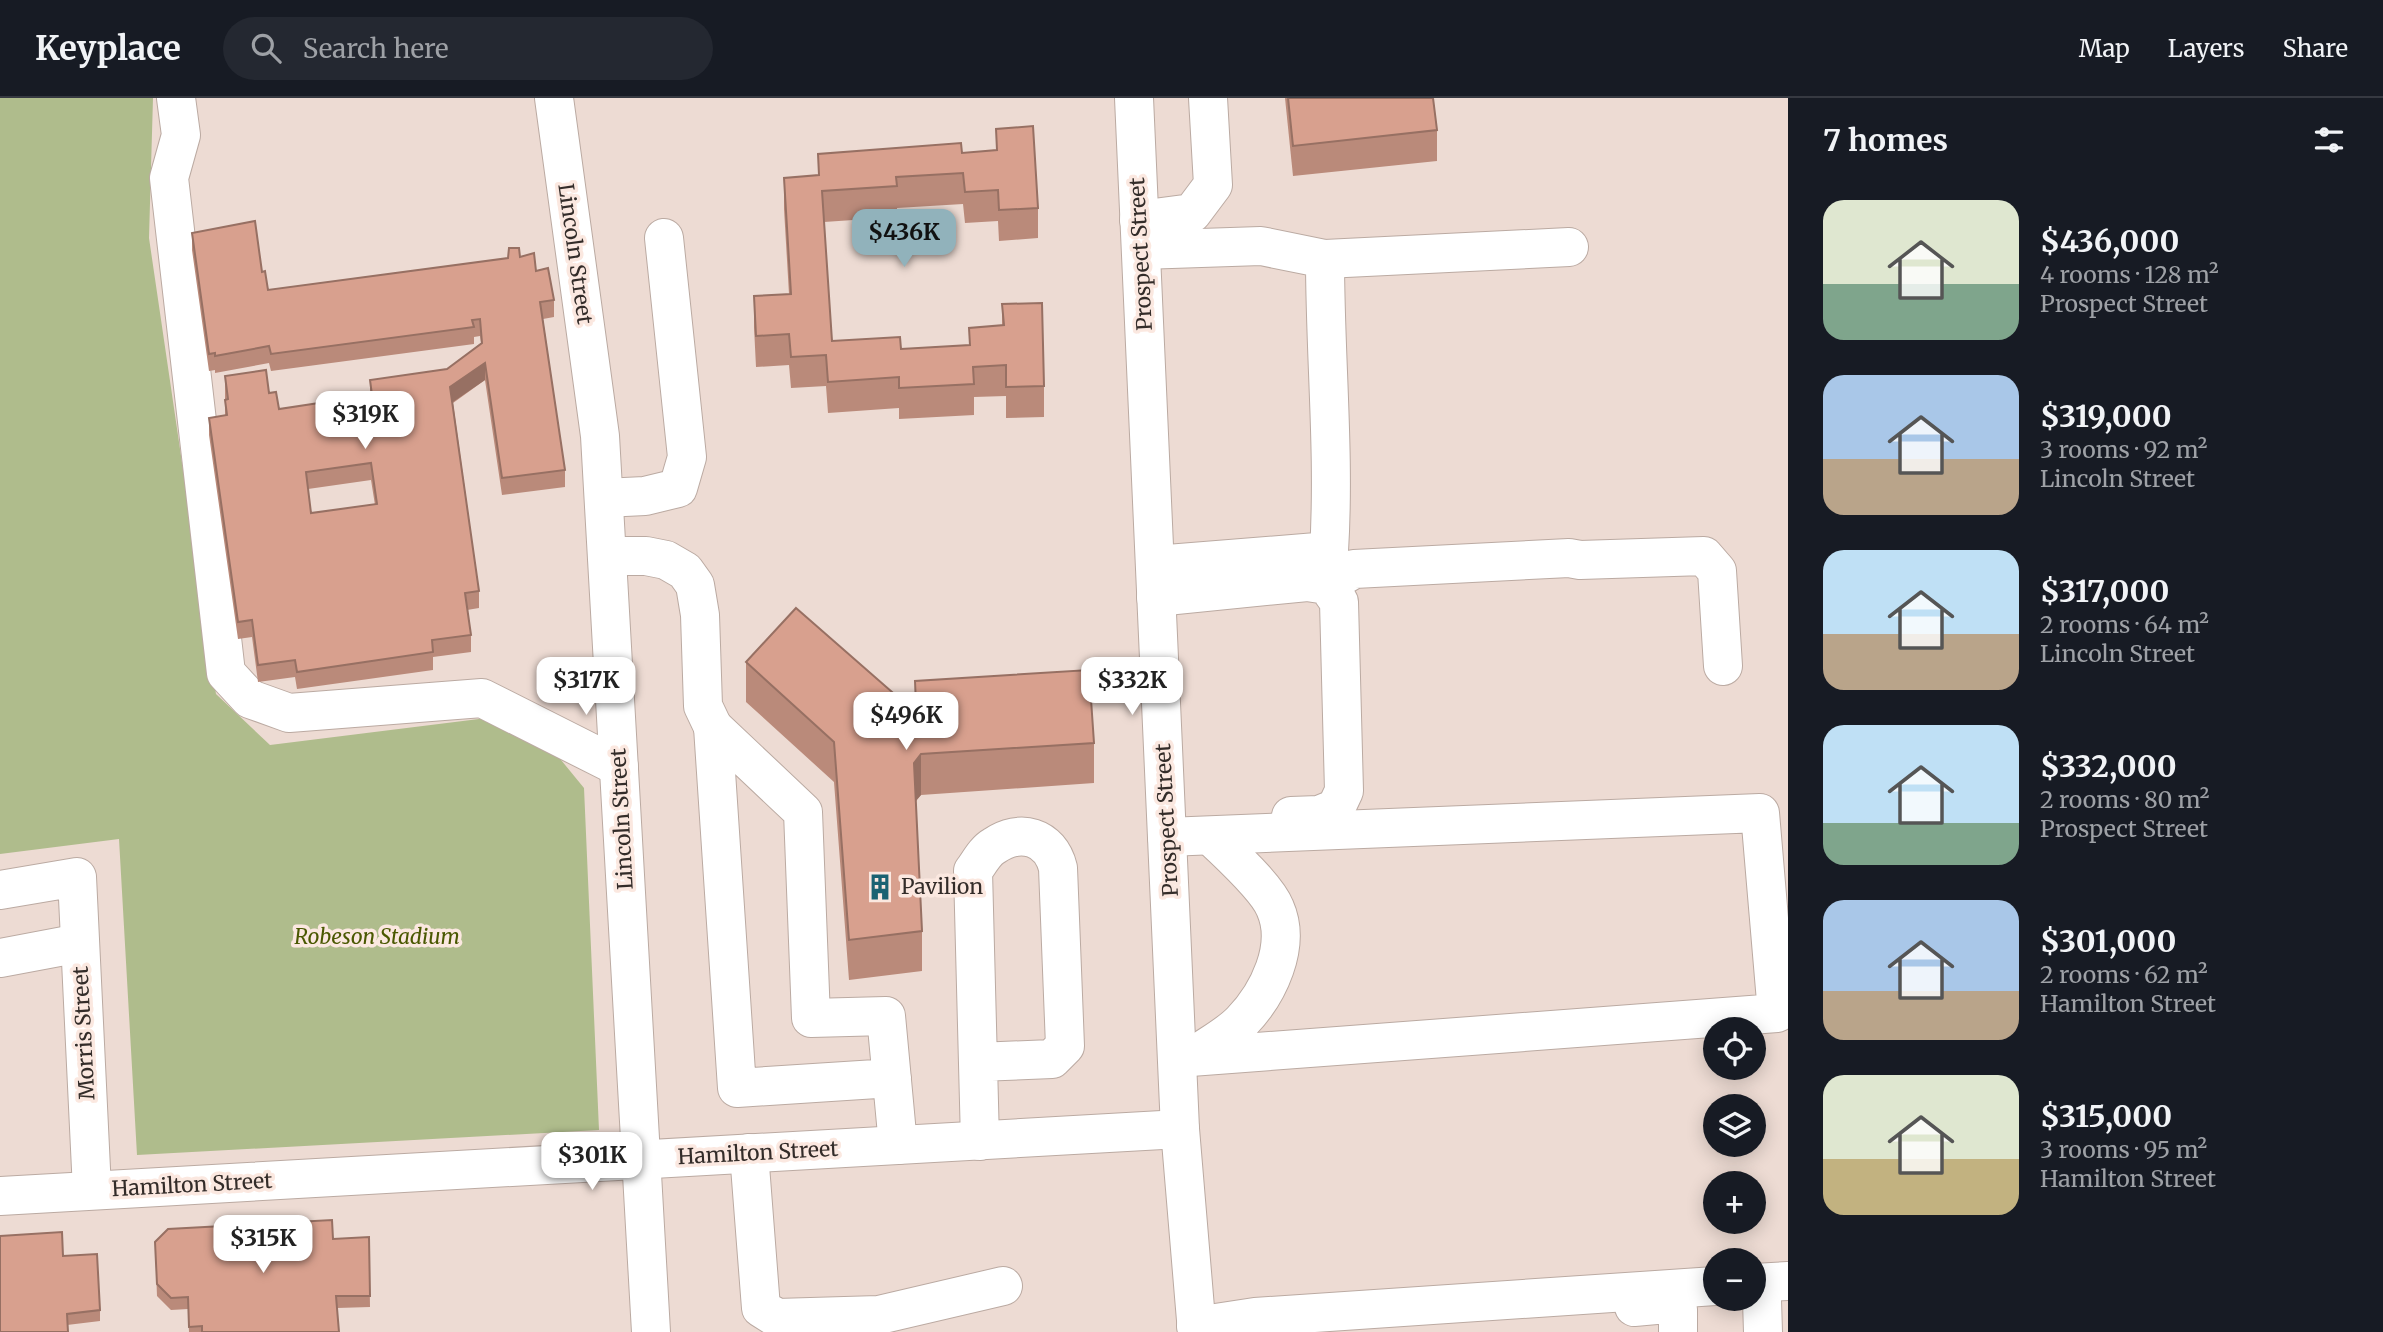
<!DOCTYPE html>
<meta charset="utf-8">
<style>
body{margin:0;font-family:Merriweather,serif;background:#242831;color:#f1f3f6;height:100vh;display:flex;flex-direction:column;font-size:26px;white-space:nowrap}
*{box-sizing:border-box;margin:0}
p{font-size:23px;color:#9ea1a6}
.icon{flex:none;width:38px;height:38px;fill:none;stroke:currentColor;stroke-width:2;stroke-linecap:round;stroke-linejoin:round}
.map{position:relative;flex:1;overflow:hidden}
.sheet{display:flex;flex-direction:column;background:#171b24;width:595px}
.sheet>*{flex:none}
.tools{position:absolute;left:1703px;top:919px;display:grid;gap:14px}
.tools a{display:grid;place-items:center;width:63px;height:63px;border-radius:50%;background:#171b24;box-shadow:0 4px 18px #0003;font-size:35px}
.price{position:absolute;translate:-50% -60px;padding:0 16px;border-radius:14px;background:#fff;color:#222;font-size:23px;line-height:46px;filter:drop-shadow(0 2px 4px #0008)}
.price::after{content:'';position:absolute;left:50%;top:42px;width:21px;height:16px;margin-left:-10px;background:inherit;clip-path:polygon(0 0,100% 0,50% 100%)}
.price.current{background:#91b2bb;color:#111}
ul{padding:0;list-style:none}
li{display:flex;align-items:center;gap:21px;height:175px;padding:0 35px}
li span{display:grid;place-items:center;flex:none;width:196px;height:140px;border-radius:21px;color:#555}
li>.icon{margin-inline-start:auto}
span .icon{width:84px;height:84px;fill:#fffc;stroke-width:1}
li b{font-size:30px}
h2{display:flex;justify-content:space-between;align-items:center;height:84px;padding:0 35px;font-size:30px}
header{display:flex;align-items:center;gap:42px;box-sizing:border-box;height:98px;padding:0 35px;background:#171b24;border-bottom:2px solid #363941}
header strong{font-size:33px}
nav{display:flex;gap:38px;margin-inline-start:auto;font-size:24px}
.search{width:490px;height:63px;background:#242831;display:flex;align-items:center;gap:18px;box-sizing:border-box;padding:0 24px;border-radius:38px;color:#9ea1a6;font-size:26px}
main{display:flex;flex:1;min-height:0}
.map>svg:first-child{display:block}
</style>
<header>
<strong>Keyplace</strong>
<div class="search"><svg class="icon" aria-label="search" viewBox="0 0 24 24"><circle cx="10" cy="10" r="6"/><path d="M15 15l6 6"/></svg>Search here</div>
<nav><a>Map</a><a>Layers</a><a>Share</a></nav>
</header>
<main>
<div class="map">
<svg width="1788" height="1234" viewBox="0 0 1788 1234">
<rect width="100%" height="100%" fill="#eddbd3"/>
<!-- green -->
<path fill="#afbc8c" d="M0,0H153L149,140L216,596L270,647L495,619L543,640L584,690L599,1032L137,1057L119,741L0,756Z"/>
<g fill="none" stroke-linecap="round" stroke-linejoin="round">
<!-- minor casing -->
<g stroke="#bbaaa2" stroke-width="40">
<g id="minor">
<path d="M176,0L181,37L169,80L226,575L250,601L289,615L482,600L619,669"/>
<path d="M554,0L600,338L651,1234"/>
<path d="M1134,0L1180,1031L1197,1234"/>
<path d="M1139,122L1192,115L1213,87L1208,0"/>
<path d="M1141,152L1261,148L1325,161C1325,258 1335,356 1329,453L1155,467"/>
<path d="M1325,161L1569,149"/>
<path d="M604,400L645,398L678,390L687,359L664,140"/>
<path d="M607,458H646L666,462L685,473L695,487L700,517L703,608L713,629"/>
<path d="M1327,487L1354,471L1569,460L1580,462L1704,458L1717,473L1723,568"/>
<path d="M1156,499L1307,484L1327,487L1339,504L1344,693L1336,710L1319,717L1291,718"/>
<path d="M1167,739L1760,715L1777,915L1177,960"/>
<path d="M0,792L77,779L92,1092"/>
<path d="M0,860L80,845"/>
<path d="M1194,958C1209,947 1229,937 1242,923C1268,896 1292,848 1275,810C1266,788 1228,755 1211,738"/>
<path d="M978,964L1052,961L1065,948L1058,770C1050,738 1020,730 994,748C985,753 979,765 973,773L980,1043"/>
<path d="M892,980L737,990L713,629L803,714L811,920L886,918L898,1047"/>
<path d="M749,1055L761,1210L777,1220L879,1217L1003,1188"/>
<path d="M0,1098L1180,1031"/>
<path d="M1754,1185L1788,1183"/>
<path d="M1762,1202L1763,1234"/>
<path d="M1634,1209L1667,1206L1678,1211V1234"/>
<path d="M1196,1228L1255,1219L1715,1188"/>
</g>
</g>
<!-- minor -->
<use href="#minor" stroke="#fff" stroke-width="38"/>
</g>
<!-- wall -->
<g fill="#ba8a7a" fill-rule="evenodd">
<path d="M1285,0H1433L1437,32V63L1293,78Z"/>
<path d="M996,31L1038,110V140L999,143L998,123L965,125L963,106L897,110V119L824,124L832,243L901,251L969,247V230L1002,228V206L1044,288V319L1006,320V298L974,299V317L899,321V310L828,315L826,288L791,290L789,267L756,269L754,229V198L789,196L784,111V80L818,77V56L962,55L996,52Z"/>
<path d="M192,135L262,174L268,192L520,159L536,173L554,202V219L543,221L565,372V389L502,397L485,282L453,305L479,493V510L467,512L471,537V554L433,559V572L297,591L295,579L258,584L252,539L238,541L209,337V320L225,317V278L269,295L279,311L370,298V282L447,271L481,245L480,238L474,239V246L271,273L269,265L215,275V272L209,273L192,152ZM371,382L375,407L311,415L308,391Z"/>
<path d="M746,564L908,608L1094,645V685L921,697L916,703L922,833V873L849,882L834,684L746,604Z"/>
<path d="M369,1139L370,1209L337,1210L339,1234H189L188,1211L171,1212L157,1198L155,1144L333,1141Z"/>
<path d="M63,1158L100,1212V1223L67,1227Z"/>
</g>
<!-- shaded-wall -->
<g fill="#977063">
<path d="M485,265V282L450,306V289Z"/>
<path d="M921,656V697L914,705V665Z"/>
</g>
<!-- building -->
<g fill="#d8a08e" stroke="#977063" stroke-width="2" fill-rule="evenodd">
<path d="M1288,0H1433L1437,32L1293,48Z"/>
<path d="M1033,28L1038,110L999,112L998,92L965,94L963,75L896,79L897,88L822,93L832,243L900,239L901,251L970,247L969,230L1004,227L1002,206L1042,205L1044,288L1006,289V267L973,269L974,286L899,290V279L828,284L826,257L791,259L789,236L756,238L754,198L791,196L784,80L819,77L818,56L961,45L962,55L997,52L996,31Z"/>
<path d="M255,123L262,174L265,173L268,192L508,160L509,150H519L520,159L534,155L536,173L548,170L554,202L540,204L565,372L502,380L485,265L450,289L479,493L465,495L471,537L432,542L433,554L297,574L295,562L258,567L252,522L238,524L209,320L227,317L225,302L228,301L225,278L266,272L269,295L276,294L279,311L372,297L370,282L447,271L482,245L480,221L472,222L474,229L271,256L269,248L215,258V255L209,256L192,135ZM371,365L377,406L311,415L306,374Z"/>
<path d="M796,510L908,608L916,607L915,583L1089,572L1094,645L921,656L914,665L922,833L849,842L834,644L746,564Z"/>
<path d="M332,1122L333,1141L369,1139L370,1198H336L339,1234H202V1228L189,1229L188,1199L171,1200L157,1186L155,1144L168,1131Z"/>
<path d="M62,1134L63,1158L97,1156L100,1212L67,1216L68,1234H0V1138Z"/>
</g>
<!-- icons -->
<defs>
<g id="building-bare" transform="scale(2.1)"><path d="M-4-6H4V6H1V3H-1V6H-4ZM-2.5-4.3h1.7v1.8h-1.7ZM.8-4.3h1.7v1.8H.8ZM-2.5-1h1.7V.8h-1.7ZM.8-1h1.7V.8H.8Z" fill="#1b6272" stroke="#fbe8e0" stroke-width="2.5" paint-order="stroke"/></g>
</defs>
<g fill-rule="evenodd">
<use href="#building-bare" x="880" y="789"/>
</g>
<g text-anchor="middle" stroke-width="7" stroke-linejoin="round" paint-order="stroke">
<!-- street labels -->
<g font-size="21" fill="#332c29" stroke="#fbe8e0">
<text transform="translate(575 156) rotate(82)" y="7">Lincoln Street</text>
<text transform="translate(1141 156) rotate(-93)" y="7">Prospect Street</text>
<text transform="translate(622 721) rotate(-93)" y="7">Lincoln Street</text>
<text transform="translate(1167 722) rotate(-93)" y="7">Prospect Street</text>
<text transform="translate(84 935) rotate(-93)" y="7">Morris Street</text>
<text transform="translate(758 1055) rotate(-3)" y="7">Hamilton Street</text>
<text transform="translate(192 1087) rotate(-3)" y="7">Hamilton Street</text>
</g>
<!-- poi labels -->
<g font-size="21" fill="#332c29" stroke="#fbe8e0" text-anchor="start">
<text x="901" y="796">Pavilion</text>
</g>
<!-- park labels -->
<g font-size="21" font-style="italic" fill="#4a5801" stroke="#fbe8e0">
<text x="377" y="846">Robeson Stadium</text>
</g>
</g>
</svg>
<div class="tools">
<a><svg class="icon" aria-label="locate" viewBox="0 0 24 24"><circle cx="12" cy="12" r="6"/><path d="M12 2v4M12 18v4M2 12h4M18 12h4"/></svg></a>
<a><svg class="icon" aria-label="layers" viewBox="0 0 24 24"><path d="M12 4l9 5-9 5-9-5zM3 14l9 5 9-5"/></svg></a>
<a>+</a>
<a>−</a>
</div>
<b class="price current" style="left:904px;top:171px">$436K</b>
<b class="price" style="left:365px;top:353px">$319K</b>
<b class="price" style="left:586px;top:619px">$317K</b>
<b class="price" style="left:1132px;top:619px">$332K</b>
<b class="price" style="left:906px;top:654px">$496K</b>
<b class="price" style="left:592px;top:1094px">$301K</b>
<b class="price" style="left:263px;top:1177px">$315K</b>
</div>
<section class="sheet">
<h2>7 homes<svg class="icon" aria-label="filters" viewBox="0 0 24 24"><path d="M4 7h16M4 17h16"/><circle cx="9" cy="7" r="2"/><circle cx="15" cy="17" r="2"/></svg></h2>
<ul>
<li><span style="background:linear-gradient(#dfe7d0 60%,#7fa58c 0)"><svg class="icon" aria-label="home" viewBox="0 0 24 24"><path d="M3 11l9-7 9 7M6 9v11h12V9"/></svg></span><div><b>$436,000</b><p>4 rooms · 128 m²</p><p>Prospect Street</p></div></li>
<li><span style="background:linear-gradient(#a9c7e8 60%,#b9a48a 0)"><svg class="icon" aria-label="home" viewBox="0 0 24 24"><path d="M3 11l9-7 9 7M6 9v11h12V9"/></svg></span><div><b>$319,000</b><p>3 rooms · 92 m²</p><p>Lincoln Street</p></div></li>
<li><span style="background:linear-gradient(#bfe0f5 60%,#b9a48a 0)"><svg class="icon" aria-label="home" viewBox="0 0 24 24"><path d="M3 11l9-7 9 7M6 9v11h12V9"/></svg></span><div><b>$317,000</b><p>2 rooms · 64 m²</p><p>Lincoln Street</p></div></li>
<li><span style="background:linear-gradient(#bfe0f5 70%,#7fa58c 0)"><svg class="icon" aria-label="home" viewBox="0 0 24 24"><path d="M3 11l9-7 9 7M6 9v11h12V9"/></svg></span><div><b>$332,000</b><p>2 rooms · 80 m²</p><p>Prospect Street</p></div></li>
<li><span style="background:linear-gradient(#a9c7e8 65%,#b9a48a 0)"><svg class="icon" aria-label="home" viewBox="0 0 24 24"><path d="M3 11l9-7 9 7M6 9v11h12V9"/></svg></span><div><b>$301,000</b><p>2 rooms · 62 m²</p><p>Hamilton Street</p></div></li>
<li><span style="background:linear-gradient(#dfe7d0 60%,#c2b280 0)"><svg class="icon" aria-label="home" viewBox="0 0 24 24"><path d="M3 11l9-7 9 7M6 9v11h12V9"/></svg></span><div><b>$315,000</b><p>3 rooms · 95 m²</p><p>Hamilton Street</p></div></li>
</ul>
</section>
</main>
